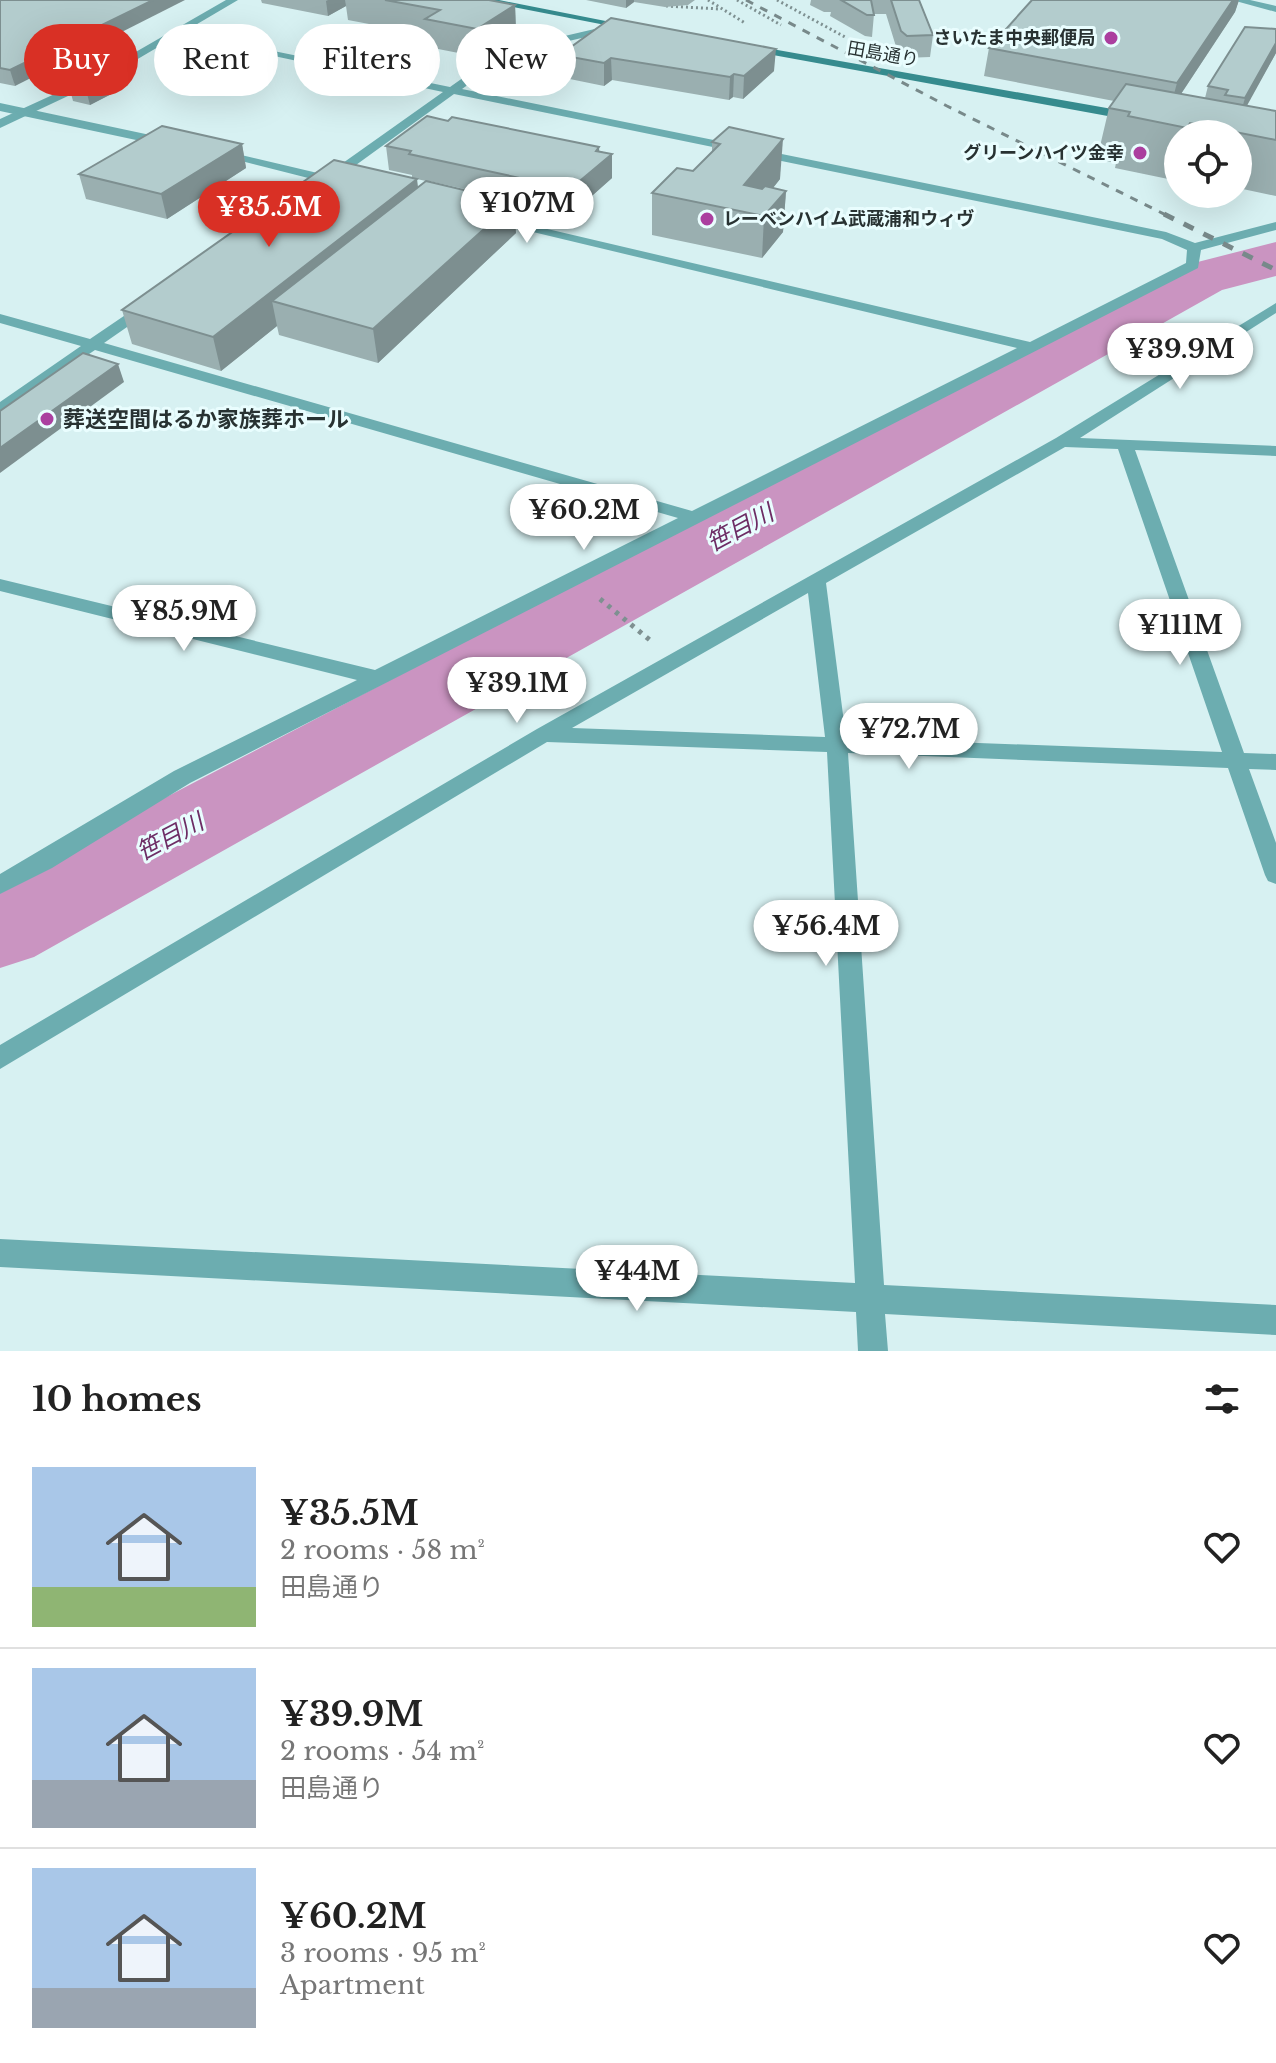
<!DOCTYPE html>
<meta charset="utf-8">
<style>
body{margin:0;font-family:"Libre Baskerville","Noto Sans JP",serif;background:#f2f2f2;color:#222;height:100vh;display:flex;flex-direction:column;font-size:30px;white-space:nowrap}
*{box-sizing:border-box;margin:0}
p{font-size:26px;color:#767676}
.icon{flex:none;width:44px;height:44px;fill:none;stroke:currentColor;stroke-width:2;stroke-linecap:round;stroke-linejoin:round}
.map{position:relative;height:1351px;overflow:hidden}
.panel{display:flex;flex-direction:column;background:#fff;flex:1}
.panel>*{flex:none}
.banner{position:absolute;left:24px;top:24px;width:800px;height:72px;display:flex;gap:16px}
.fabs{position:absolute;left:1164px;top:120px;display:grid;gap:16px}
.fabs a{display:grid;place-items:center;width:88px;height:88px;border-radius:50%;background:#fff;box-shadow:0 8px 32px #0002;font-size:40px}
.price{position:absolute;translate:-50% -68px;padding:0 18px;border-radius:28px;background:#fff;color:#222;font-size:26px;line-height:52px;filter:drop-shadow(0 2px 4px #0008)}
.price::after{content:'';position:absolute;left:50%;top:48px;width:24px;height:18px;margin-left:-12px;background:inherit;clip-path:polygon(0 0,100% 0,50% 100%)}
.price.selected{background:#d93025;color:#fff}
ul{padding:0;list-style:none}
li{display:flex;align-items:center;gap:24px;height:200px;padding:0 32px}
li+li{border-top:2px solid #e0e0e0}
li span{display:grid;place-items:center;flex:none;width:224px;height:160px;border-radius:0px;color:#555}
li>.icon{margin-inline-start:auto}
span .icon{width:96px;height:96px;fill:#fffc;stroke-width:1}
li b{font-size:34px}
h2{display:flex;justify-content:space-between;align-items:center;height:96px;padding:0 32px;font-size:34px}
.pill{padding:0 28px;border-radius:36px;background:#fff;box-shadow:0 8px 32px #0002;font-size:28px;line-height:72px}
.pill.selected{background:#d93025;color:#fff}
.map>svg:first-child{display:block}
</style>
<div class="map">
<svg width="1276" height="1351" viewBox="0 0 1276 1351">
<rect width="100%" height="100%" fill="#d7f1f2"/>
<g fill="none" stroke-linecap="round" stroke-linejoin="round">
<!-- river -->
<path fill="#ca94c1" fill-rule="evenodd" d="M1276,242V276L1222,290L34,957L0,968V884L1182,266Z"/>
<!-- path-far1 -->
<g stroke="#7e9091" stroke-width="3" stroke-dasharray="2 3" stroke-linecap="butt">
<path d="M708,0L745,23"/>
<path d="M737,0L781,25"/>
<path d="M777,0L845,37"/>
<path d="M666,6L720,9"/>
</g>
<!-- path -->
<path stroke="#7e9091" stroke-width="5" stroke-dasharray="4 6" stroke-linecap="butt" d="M600,599L651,641"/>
<!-- minor -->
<g fill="#6cadb0" fill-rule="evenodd">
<path d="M616,24L621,27L620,29L509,55L462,89L1166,232L1195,243L1276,222V230L1201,250L1198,268L190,783L52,868L0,894V874L174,771L357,680L0,591V579L375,670L678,518L95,350L0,414V402L81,346L0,323V314L90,339L143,303H153V309L104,343L692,511L1017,348L483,220V214L1030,342L1186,263L1187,250L1162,239L454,94L338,178L343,181L342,184L328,183L214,154L220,150L326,175L443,92L170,34L175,31L450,87L501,51Z"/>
<path d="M0,103L169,139L175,143L169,147L0,111Z"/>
<path d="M1276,303V313L1080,438L1276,446V456L1135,450L1244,753L1276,754V770L1249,769L1276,843V884L1268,881L1265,875L1228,768L848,753L884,1285L1276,1305V1335L885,1314L888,1351H858L856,1312L0,1267V1239L855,1283L827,752L547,742L0,1069V1045L537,729L1056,438ZM1065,447L1118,449L1222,752L846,738L826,583ZM808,593L825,737L572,728Z"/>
</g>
<!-- tertiary -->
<g fill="#6cadb0" fill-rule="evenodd">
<path d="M226,0H238L102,80L0,128V119L94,76Z"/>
<path d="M1232,0H1250L1276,6V12Z"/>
</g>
<!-- secondary -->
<g fill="#368b8e" fill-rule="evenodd">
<path d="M477,0H499L636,27L631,30Z"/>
<path d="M749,45L1135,113L1141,117L1135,121L745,50V46Z"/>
</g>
<!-- rail-far1 -->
<path stroke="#78898a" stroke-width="3" stroke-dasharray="8 8" stroke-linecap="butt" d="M746,0L947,106L1168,216"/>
<!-- rail -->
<path stroke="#78898a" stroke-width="5" stroke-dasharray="11 11" stroke-linecap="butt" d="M1164,214L1276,270"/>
</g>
<!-- wall -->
<g fill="#9aafb0">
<path d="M0,0L15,86L0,83Z"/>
<path d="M261,0H489L515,5L516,32L479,57L428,47L427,35L348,20L346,6L328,16L262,3Z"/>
<path d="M586,0H695L688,5L665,7L634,2L626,8Z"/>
<path d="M811,0H919L933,35L930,57L904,58L898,53L886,14H874L872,37L865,36L830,16L831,12H824L810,5Z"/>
<path d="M1032,0H1239L1235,12L1181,94L1205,98L1208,86L1276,29V53L1246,106L1276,111V196L1238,188V134H1178V176L1176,175L1173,180L1115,168L1116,163L1097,159L1109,108L1114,101L984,76L989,48Z"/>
<path d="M611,18L774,71L743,99L733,97L729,100L612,80L604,86L560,77V55Z"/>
<path d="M67,78L121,89L90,105L73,101Z"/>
<path d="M729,127L780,179L773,188L786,191L783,232L762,258L652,235V193L693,171L712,153V142Z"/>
<path d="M242,144L246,168L167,219L86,199L79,174Z"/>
<path d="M386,146L599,151L612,154V178L576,210L563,208L558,210L429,181L516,233L378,363L279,335L277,326L221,371L132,344L122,310L418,187L426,181L412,178V175L389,170Z"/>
</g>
<!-- shaded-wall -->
<g fill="#7d8f90">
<path d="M153,0H185L15,86L10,70Z"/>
<path d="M328,0H345L346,6L328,16L326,1Z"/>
<path d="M626,0H634V2L626,8Z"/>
<path d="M1233,0H1239L1235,12L1169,112L1177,83Z"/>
<path d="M515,5L516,32L479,57L477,29Z"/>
<path d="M1276,43V53L1238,122L1245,98Z"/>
<path d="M776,49L774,71L743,99L744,76Z"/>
<path d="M611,58L612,80L604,86V63Z"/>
<path d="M115,67L121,89L90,105L84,82Z"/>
<path d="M734,74L733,97L729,100L730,77Z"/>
<path d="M783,139L780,179L753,213L744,185Z"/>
<path d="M242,144L246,168L167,219L161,194Z"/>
<path d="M599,147L600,164L612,154V178L576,210L575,185L596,151Z"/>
<path d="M417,179L421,211L272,301L277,326L221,371L213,337Z"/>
<path d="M562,183L563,208L558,210L557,186Z"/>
<path d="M786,191L783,232L762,258L764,216Z"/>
<path d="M514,202L516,233L378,363L373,329Z"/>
<path d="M118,364L124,382L0,473V448Z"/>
</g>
<!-- building -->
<g fill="#b3cccd" stroke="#7d8f90" stroke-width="2">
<path d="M0,0H153L10,70L0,68Z"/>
<path d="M385,0H489L515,5L477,29L425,19L440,10Z"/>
<path d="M841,0H871L874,15H867Z"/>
<path d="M891,0H919L933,35L907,36L901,31Z"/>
<path d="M1032,0H1233L1177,83L989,48Z"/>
<path d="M611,18L776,49L744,76L734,74L730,77L611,58L604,63L560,55Z"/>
<path d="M1245,27L1276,29V43L1245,98L1225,95L1228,90L1208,86Z"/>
<path d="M99,63L115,67L84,82L67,78Z"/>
<path d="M1126,84L1276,111V140L1190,123L1187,128L1128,116L1130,112L1109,108Z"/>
<path d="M427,116L448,121L452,117L599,147L596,151L612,154L575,185L562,183L557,186L409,154L411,151L386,146Z"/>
<path d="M162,126L242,144L161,194L79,174Z"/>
<path d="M729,127L783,139L744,185L762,189L765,186L786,191L764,216L652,193L677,168L693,171L720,144L712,142Z"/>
<path d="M334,160L417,179L213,337L122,310Z"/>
<path d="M426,181L514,202L373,329L272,301Z"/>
<path d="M83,353L118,364L0,448V411Z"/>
</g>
<!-- markers -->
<g fill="#ab3f9f" stroke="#e9fdfe" stroke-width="3">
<circle cx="1111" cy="38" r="8"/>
<circle cx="1140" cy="153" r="8"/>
<circle cx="707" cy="219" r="8"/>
<circle cx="47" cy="419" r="8"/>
</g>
<g text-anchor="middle" stroke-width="6" stroke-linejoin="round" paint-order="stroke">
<!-- far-poi labels -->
<g font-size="18" font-weight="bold" fill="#283232" stroke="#e9fdfe" text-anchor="end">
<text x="1095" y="44">さいたま中央郵便局</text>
<text x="1124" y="159">グリーンハイツ金幸</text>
<text x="723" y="225" text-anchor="start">レーベンハイム武蔵浦和ウィヴ</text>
</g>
<!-- far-street labels -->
<g font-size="18" fill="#283232" stroke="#e9fdfe">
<text transform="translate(883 54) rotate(10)" y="6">田島通り</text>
</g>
<!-- poi labels -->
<g font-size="22" font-weight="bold" fill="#283232" stroke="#e9fdfe" text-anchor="start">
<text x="63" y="427">葬送空間はるか家族葬ホール</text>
</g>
<!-- water labels -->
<g font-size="24" font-style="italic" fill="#6d2d65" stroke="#e9fdfe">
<text transform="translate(740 528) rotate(-28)" y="8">笹目川</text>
<text transform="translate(170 837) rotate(-28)" y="8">笹目川</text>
</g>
</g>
</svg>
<div class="fabs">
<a><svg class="icon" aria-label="locate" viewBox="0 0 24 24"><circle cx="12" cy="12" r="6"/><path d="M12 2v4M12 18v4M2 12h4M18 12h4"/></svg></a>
</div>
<b class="price" style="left:527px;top:245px">¥107M</b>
<b class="price selected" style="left:269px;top:249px">¥35.5M</b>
<b class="price" style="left:1180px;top:391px">¥39.9M</b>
<b class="price" style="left:584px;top:552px">¥60.2M</b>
<b class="price" style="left:184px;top:653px">¥85.9M</b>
<b class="price" style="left:1180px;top:667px">¥111M</b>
<b class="price" style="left:517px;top:725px">¥39.1M</b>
<b class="price" style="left:909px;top:771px">¥72.7M</b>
<b class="price" style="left:826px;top:968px">¥56.4M</b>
<b class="price" style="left:637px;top:1313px">¥44M</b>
<div class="banner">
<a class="pill selected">Buy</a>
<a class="pill">Rent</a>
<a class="pill">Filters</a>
<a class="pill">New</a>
</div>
</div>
<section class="panel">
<h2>10 homes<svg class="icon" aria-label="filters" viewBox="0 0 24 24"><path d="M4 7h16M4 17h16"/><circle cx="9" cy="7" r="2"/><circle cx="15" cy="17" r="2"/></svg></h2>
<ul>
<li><span style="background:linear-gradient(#a9c7e8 75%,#8fb573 0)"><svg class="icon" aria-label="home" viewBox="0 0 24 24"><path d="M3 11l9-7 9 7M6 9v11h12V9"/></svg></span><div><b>¥35.5M</b><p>2 rooms · 58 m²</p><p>田島通り</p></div><svg class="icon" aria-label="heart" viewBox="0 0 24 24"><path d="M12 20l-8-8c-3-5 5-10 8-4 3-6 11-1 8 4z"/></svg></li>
<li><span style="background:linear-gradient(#a9c7e8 70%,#9aa5b1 0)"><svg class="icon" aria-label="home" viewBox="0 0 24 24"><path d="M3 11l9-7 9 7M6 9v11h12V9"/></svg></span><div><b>¥39.9M</b><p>2 rooms · 54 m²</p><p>田島通り</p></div><svg class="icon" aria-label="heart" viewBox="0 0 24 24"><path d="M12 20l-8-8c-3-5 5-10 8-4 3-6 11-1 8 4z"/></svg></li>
<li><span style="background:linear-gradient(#a9c7e8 75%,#9aa5b1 0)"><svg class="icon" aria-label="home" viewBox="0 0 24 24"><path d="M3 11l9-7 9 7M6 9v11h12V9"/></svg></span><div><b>¥60.2M</b><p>3 rooms · 95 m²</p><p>Apartment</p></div><svg class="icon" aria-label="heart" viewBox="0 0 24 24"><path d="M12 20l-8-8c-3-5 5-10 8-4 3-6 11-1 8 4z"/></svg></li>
</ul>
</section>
